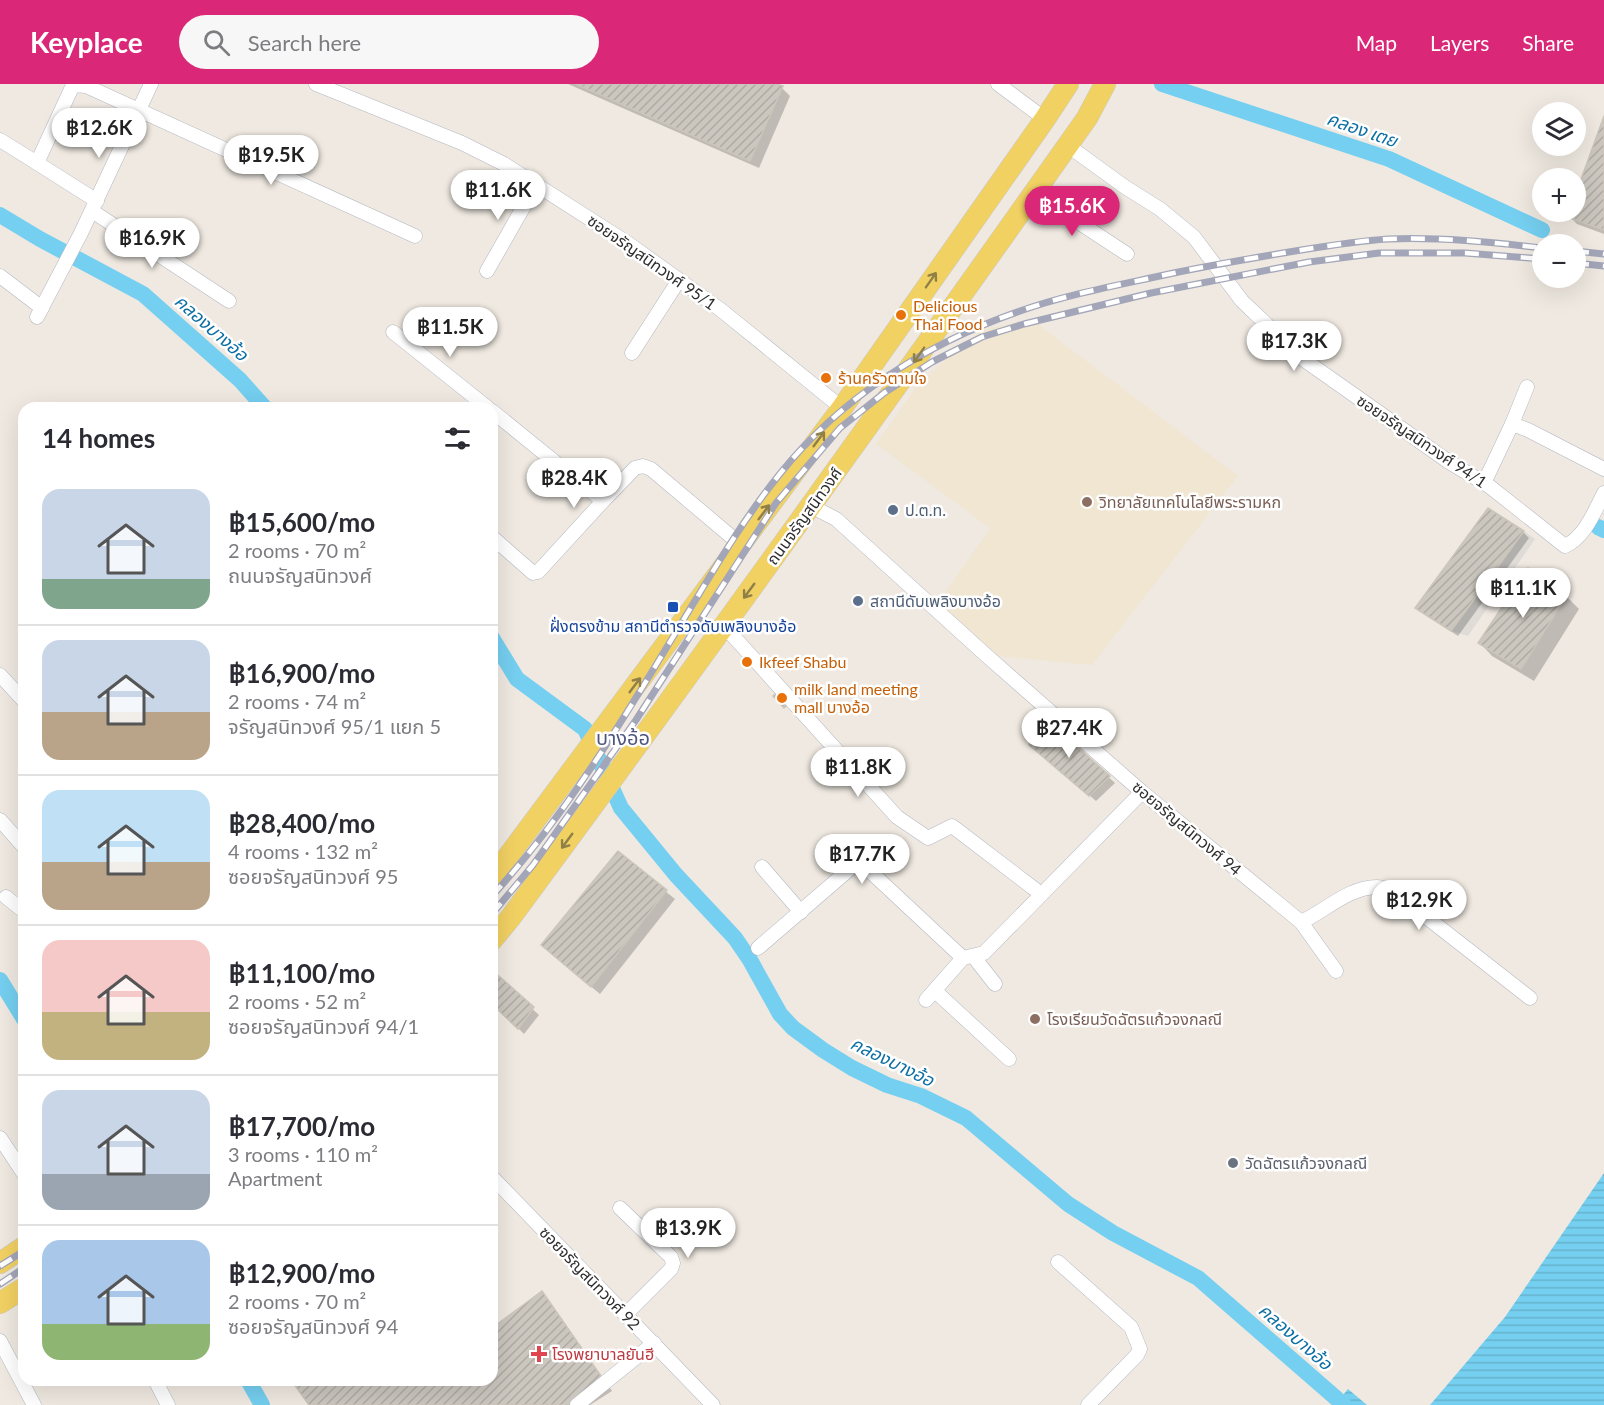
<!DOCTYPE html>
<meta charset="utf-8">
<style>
body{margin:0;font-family:Lato,"Noto Sans Thai",sans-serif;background:#f7f7f7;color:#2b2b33;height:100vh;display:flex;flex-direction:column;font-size:22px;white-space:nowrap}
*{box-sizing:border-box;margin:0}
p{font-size:20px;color:#7c7c81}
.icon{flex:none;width:33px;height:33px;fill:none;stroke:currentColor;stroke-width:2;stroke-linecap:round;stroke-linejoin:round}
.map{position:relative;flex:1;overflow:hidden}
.sheet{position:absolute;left:18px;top:318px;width:480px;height:984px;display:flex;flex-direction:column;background:#fff;border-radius:18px;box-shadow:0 6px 24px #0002}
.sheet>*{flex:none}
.buttons{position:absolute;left:1532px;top:18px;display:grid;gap:12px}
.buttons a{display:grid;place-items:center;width:54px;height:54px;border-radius:50%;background:#fff;box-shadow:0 6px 24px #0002;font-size:30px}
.price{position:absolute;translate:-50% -51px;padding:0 14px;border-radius:21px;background:#fff;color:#222;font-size:20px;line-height:39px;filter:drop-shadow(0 2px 3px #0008)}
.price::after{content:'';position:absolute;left:50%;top:36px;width:18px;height:14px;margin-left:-9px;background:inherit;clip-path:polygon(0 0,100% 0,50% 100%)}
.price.on{background:#db2777;color:#fff}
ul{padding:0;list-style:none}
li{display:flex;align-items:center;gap:18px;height:150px;padding:0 24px}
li+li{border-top:2px solid #e1e1e2}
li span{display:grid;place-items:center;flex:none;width:168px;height:120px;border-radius:18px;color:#555}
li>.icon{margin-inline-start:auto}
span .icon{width:72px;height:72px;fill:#fffc;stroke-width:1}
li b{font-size:26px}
h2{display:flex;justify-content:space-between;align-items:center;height:72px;padding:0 24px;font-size:26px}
header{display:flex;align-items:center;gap:36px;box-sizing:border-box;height:84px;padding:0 30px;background:#db2777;color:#fff}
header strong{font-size:28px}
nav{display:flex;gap:33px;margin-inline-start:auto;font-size:21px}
.search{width:420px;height:54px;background:#f7f7f7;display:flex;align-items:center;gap:15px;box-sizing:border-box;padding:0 21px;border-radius:33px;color:#7c7c81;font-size:22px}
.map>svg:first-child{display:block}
</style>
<header>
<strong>Keyplace</strong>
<div class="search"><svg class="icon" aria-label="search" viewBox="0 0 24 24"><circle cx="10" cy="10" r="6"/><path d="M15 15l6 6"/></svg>Search here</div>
<nav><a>Map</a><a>Layers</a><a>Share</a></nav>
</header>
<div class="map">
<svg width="1604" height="1321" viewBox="0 0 1604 1321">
<defs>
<pattern id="water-rules" width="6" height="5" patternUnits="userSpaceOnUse" patternTransform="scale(1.5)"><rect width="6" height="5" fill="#75cff0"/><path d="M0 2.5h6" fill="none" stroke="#66b2ce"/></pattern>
<pattern id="building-hatch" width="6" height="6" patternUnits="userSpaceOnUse" patternTransform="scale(1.5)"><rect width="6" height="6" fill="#cbc7bf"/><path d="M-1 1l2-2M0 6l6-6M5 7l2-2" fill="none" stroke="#afaba4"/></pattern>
</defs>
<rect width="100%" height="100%" fill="#efe9e1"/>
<!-- education -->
<path fill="#f0e6d1" d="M1031,235L1238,392L1092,581L996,572L939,518L990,444L876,360L919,299L981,246Z"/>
<!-- plaza -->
<path fill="#dfdcd8" d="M1524,447L1535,455L1468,552L1451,547Z"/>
<!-- water -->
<g fill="url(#water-rules)">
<path d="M1604,1089V1321H1430L1505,1233Z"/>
<path d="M1348,1305L1367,1321H1335Z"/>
</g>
<!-- shadow -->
<g fill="#0003">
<path d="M568,0H773L782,4L790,12L759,84Z"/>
<path d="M1604,37V150L1577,140L1569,132L1571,128H1575V116Z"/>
<path d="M1523,448L1529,454L1458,552L1423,529L1417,523Z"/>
<path d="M1528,486L1566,512L1579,525L1534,597L1492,572L1480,559Z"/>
<path d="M1049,639L1115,699L1096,717L1037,666Z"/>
<path d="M618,769L675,815L600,910L551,869Z"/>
<path d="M492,888L539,931L524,950L492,918Z"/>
<path d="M542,1209L550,1218L612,1307L590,1321H311L293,1296H492V1246Z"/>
</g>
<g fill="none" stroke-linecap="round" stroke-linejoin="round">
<!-- canal -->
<g stroke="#75cff0" stroke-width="16">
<path d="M1162,0L1389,75L1542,146"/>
<path d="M0,131L40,155L143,210L240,296L265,324"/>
<path d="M1598,443L1604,446"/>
<path d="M492,554L517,595L585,645L621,724L676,791L735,854L750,876L780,930L793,944L823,966L852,984L887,1001L921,1012L966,1034L1068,1120L1113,1149L1198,1194L1344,1321"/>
<path d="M0,896L24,935"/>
<path d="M248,1296L262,1321"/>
</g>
</g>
<!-- building -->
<g fill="url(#building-hatch)" stroke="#cbc5ba" stroke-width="1.5">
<path d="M576,0H777L783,2L750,77Z"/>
<path d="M1604,32V146L1567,133L1569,128H1575V112Z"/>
<path d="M1488,424L1524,447L1451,547L1415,524Z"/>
<path d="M1528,484L1567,511L1521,585L1478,559Z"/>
<path d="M780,606L792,617L784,624L773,612Z"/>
<path d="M1048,637L1110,692L1089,712L1029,661Z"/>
<path d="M618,767L667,806L591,903L541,861Z"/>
<path d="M492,886L534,923L518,945L492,920Z"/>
<path d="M542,1207L605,1298L568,1321H309L291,1296H492V1244Z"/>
</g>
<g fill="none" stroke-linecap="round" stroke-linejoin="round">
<!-- street casing -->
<g stroke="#b4b7c1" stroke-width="15">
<g id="street">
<path d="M316,0L462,59L504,80L629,160L721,226L842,324"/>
<path d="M998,0L1045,35"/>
<path d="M0,56L37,79"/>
<path d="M1067,61L1125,103L1160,125L1194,153L1242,217L1303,275L1449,378L1489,402L1565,462C1585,453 1594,428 1604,409"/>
<path d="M1034,109L1127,170"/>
<path d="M97,117L37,79L73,1L86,2L415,152"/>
<path d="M92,127L229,217"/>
<path d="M487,187L536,101"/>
<path d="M0,192L42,224"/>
<path d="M37,233L81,149L151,0"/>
<path d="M393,248L488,324"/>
<path d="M632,269L679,196"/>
<path d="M492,327L603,417L635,384L643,382L651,385L740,460"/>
<path d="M1512,340L1527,303"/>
<path d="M1484,399L1512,340L1528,346L1604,385"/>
<path d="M811,422L836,435L987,572L1142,708L1301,838L1336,887"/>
<path d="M492,453L533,489L538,488L603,417"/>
<path d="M724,542L897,733L928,754L952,742L1041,810"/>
<path d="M0,591L24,617"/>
<path d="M0,736L24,763"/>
<path d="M762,783L801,828"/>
<path d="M6,813L21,825L24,823"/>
<path d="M1301,838C1325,827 1349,803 1377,803C1385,803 1395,810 1402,814L1530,914"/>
<path d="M758,864L859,777L963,874"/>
<path d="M973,872L995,900"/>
<path d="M935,907L1009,975"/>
<path d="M926,916L963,874L984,869L1142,708"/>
<path d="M0,1054L24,1090"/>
<path d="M492,1093L713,1321"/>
<path d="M620,1124L671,1173L673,1179L671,1185L626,1230"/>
<path d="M1058,1178L1131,1243L1140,1265L1137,1271L1088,1321"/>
<path d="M0,1257L34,1321"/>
<path d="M155,1296L168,1321"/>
<path d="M577,1321L654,1259"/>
</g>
</g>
<!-- primary casing -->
<g stroke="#c9c9c9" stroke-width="22">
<g id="primary">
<path d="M492,794L842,324L1045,35L1068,0"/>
<path d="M492,856L511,833C706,569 897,303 1087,34L1105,0"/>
<path d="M0,1179L24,1163"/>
<path d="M0,1219L24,1204"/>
</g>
</g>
<!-- street -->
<use href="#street" stroke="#fff" stroke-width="14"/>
<!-- primary -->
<use href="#primary" stroke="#f2d163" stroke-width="21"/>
<!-- rail casing -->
<g stroke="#a3a6b8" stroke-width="7">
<g id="rail">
<path d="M1575,167L1604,170"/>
<path d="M1575,179L1604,182"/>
<path d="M492,812C566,731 623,636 679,543C711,491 741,438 779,391C840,314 927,259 1020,227C1068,210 1119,201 1169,190C1211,181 1253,174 1295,167C1326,162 1357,157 1388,155C1440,153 1491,158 1542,164"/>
<path d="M492,830L533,781L636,636L776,419L840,344L884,309L932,278L982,253L1024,240L1151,209L1309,178L1379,169H1465L1542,175"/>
<path d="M0,1182L24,1167"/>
<path d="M0,1200L24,1184"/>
</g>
</g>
<!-- rail -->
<use href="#rail" stroke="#fff" stroke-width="4.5" stroke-dasharray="14" stroke-linecap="butt"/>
</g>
<!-- one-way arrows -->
<defs><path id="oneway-shaft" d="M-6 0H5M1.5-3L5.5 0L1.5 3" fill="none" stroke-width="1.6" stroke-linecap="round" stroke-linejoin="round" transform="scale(1.5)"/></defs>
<g stroke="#908048">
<use href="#oneway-shaft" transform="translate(931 196) rotate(-55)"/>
<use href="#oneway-shaft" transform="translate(919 271) rotate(125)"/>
<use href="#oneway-shaft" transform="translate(819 355) rotate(-53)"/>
<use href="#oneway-shaft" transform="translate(764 428) rotate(-53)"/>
<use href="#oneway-shaft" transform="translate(749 507) rotate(126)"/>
<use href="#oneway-shaft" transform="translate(635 601) rotate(-53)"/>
<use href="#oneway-shaft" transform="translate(567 757) rotate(126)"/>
</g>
<!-- markers -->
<g fill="#e8710a" stroke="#fff" stroke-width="2">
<circle cx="901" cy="231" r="6"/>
<circle cx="826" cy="294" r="6"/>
<circle cx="747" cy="578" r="6"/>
<circle cx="782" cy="614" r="6"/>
</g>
<g fill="#8d6e63" stroke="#fff" stroke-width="2">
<circle cx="1087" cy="418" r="6"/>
<circle cx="1035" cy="935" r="6"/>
</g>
<g fill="#5c6f8a" stroke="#fff" stroke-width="2">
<circle cx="893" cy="426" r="6"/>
<circle cx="858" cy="517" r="6"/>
</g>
<rect fill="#1a4fb4" stroke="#fff" stroke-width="2" x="667" y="517" width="12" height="12" rx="3"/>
<circle fill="#6b7280" stroke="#fff" stroke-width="2" cx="1233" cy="1079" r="6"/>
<path fill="#e0444e" stroke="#fff" stroke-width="2" d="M536 1261h6v6h6v6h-6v6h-6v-6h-6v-6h6z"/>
<g text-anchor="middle" stroke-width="5" stroke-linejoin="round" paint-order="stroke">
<!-- street labels -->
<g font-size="16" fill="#2e2e2e" stroke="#fff">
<text transform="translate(652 178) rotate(35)" y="6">ซอยจรัญสนิทวงศ์ 95/1</text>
<text transform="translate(1422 357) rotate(34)" y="6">ซอยจรัญสนิทวงศ์ 94/1</text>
<text transform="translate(804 432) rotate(-54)" y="6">ถนนจรัญสนิทวงศ์</text>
<text transform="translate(1187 744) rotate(40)" y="6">ซอยจรัญสนิทวงศ์ 94</text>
<text transform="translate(590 1194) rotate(46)" y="6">ซอยจรัญสนิทวงศ์ 92</text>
</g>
<!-- food labels -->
<g font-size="16" fill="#c56008" stroke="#fff" text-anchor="start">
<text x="913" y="228">Delicious<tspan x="913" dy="18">Thai Food</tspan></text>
<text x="838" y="300">ร้านครัวตามใจ</text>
<text x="759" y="584">Ikfeef Shabu</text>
<text x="794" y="611">milk land meeting<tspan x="794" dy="18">mall บางอ้อ</tspan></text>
</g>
<!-- education labels -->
<g font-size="16" fill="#785e54" stroke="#fff" text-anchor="start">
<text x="1099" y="424">วิทยาลัยเทคโนโลยีพระรามหก</text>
<text x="1047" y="941">โรงเรียนวัดฉัตรแก้วจงกลณี</text>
</g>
<!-- service labels -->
<g font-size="16" fill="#4e5e75" stroke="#fff" text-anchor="start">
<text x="905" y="432">ป.ต.ท.</text>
<text x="870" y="523">สถานีดับเพลิงบางอ้อ</text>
</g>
<!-- transit labels -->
<g font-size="16" fill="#164399" stroke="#fff">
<text x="673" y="548">ฝั่งตรงข้าม สถานีตำรวจดับเพลิงบางอ้อ</text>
</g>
<!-- worship labels -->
<g font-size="16" fill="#5b616d" stroke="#fff" text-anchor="start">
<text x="1245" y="1085">วัดฉัตรแก้วจงกลณี</text>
</g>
<!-- health labels -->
<g font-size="16" fill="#be3a42" stroke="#fff" text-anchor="start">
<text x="552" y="1276">โรงพยาบาลยันฮี</text>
</g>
<!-- water labels -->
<g font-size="18" font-style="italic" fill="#0d6fa3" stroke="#fff">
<text transform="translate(1362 46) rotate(19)" y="6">คลอง เตย</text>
<text transform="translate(211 244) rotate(41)" y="6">คลองบางอ้อ</text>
<text transform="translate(892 978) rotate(26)" y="6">คลองบางอ้อ</text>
<text transform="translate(1295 1253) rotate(41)" y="6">คลองบางอ้อ</text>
</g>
<!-- quarter labels -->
<g font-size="20" fill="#4d5680" stroke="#fff">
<text x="623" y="661">บางอ้อ</text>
</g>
</g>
</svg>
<div class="buttons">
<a><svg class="icon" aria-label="layers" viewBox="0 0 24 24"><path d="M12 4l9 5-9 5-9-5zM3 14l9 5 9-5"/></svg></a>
<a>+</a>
<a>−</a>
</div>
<b class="price" style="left:99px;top:75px">฿12.6K</b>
<b class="price" style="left:271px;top:102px">฿19.5K</b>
<b class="price" style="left:498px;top:137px">฿11.6K</b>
<b class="price on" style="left:1072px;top:153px">฿15.6K</b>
<b class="price" style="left:152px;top:185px">฿16.9K</b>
<b class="price" style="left:450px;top:274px">฿11.5K</b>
<b class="price" style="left:1294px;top:288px">฿17.3K</b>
<b class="price" style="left:574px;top:425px">฿28.4K</b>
<b class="price" style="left:1523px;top:535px">฿11.1K</b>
<b class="price" style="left:1069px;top:675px">฿27.4K</b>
<b class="price" style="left:858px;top:714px">฿11.8K</b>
<b class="price" style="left:862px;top:801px">฿17.7K</b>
<b class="price" style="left:1419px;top:847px">฿12.9K</b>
<b class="price" style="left:688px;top:1175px">฿13.9K</b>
<section class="sheet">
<h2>14 homes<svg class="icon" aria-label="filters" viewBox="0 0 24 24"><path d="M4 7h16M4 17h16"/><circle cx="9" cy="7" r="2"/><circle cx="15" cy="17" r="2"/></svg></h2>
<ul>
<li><span style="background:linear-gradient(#c9d6e8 75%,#7fa58c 0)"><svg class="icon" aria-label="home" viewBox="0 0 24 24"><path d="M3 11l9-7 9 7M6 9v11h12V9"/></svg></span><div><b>฿15,600/mo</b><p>2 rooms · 70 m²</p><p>ถนนจรัญสนิทวงศ์</p></div></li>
<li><span style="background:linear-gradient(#c9d6e8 60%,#b9a48a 0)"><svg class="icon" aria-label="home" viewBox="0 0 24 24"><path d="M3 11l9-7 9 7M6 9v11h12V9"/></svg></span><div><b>฿16,900/mo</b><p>2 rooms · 74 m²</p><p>จรัญสนิทวงศ์ 95/1 แยก 5</p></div></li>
<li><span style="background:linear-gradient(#bfe0f5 60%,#b9a48a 0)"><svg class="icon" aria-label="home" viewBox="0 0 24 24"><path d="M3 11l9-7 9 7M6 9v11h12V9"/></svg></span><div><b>฿28,400/mo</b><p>4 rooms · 132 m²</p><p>ซอยจรัญสนิทวงศ์ 95</p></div></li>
<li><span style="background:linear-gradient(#f6c9c9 60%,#c2b280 0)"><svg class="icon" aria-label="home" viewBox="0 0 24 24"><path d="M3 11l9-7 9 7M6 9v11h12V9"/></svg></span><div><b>฿11,100/mo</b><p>2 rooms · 52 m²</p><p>ซอยจรัญสนิทวงศ์ 94/1</p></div></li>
<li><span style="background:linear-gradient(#c9d6e8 70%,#9aa5b1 0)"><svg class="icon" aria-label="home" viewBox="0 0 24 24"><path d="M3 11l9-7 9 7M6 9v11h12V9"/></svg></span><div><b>฿17,700/mo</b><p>3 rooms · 110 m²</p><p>Apartment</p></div></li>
<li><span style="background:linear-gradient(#a9c7e8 70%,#8fb573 0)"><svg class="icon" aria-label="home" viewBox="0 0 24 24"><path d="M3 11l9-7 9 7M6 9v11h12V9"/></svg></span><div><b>฿12,900/mo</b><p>2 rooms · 70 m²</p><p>ซอยจรัญสนิทวงศ์ 94</p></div></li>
</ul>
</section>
</div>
